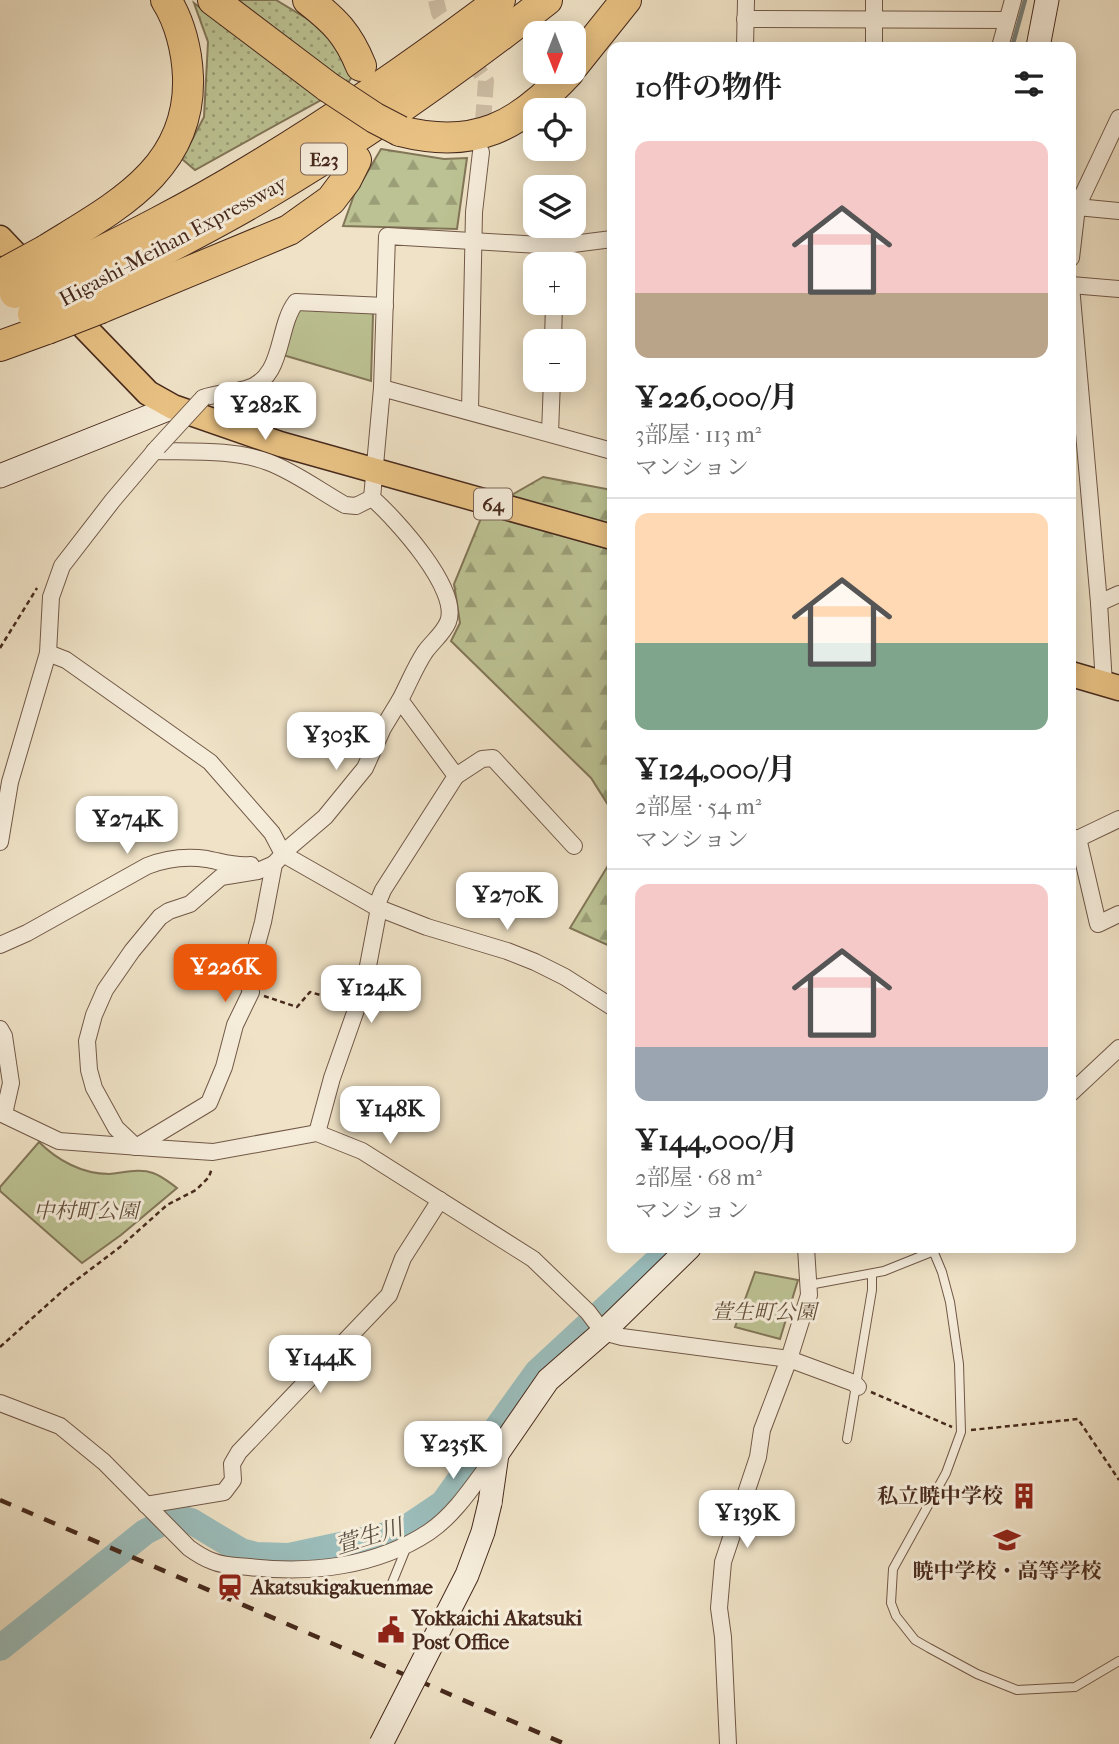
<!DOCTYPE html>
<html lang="ja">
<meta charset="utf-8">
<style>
body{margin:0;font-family:"IM FELL French Canon","Noto Serif JP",serif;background:#f2f2f2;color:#222;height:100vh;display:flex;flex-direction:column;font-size:26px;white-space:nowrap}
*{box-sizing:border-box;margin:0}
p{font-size:23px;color:#767676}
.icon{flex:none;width:38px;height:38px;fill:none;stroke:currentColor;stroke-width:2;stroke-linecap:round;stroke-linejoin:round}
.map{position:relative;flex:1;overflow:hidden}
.panel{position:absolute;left:607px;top:42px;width:469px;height:1211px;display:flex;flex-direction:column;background:#fff;border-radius:14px;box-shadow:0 4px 18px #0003}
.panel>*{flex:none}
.needle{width:46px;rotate:180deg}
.controls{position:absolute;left:523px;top:21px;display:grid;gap:14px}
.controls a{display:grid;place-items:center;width:63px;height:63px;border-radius:14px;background:#fff;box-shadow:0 4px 18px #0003;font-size:35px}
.price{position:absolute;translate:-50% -60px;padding:0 16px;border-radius:14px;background:#fff;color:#222;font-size:23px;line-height:46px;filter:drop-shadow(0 2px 4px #0008)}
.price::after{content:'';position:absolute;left:50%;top:42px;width:21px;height:16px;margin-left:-10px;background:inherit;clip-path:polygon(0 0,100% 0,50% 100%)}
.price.on{background:#ea580c;color:#fff}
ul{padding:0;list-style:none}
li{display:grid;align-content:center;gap:14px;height:371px;padding:0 28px}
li+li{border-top:2px solid #e0e0e0}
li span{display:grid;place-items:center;height:217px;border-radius:14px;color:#555}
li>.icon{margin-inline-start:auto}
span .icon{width:126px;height:126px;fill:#fffc;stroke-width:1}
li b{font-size:30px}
h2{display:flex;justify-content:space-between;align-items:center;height:84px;padding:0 28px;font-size:30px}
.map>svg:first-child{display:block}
</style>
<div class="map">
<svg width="1119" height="1744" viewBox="0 0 1119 1744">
<defs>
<pattern id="grass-dots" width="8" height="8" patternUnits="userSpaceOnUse" patternTransform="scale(1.75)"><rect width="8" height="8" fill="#bcc293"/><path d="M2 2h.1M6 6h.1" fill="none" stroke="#9b9e77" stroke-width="1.8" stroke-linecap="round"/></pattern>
<pattern id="forest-firs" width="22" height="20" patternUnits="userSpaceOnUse" patternTransform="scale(1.75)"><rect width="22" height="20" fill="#bcc293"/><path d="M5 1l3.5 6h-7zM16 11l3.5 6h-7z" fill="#9b9e77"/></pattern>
</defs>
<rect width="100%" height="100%" fill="#efe2c6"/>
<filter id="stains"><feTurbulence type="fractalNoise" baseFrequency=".00286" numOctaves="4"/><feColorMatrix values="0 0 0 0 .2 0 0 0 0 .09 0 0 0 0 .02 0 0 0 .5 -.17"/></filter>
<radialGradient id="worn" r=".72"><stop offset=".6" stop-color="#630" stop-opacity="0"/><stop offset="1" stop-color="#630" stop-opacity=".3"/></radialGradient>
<!-- grass -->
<g fill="url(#grass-dots)" stroke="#827658" stroke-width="2">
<path d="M238,0H276L329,32L352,77L347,84Z"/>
<path d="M194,3L321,100L195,170L182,159L204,117L208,42Z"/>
</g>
<!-- forest -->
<g fill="url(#forest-firs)" stroke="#827658" stroke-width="2">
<path d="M381,149L444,159L467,158L457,229L343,226L354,195Z"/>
<path d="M543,477L612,490V811L591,778L451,641L460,623L454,584L484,511Z"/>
<path d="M612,859V947L570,928Z"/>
</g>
<!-- park -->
<g fill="#bcc293" stroke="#827658" stroke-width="2">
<path d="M300,309L369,310L373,315L371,381L283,355L293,315Z"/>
<path d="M39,1142C57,1160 82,1174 109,1174C123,1173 139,1168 153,1173C162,1176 170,1183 177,1188L121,1235L82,1263L0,1191V1187Z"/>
<path d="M755,1272L798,1280L780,1339L735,1327Z"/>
</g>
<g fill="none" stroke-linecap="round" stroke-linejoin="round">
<!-- stream -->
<path stroke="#79827c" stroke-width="4.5" d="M1012,47L1025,0"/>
<!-- river -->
<path stroke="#9bbdbb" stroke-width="26" d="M0,1648L145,1532L172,1518H180L191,1521L241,1551L256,1555L289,1556L400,1532L443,1503L537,1372L671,1248"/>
<!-- street-tunnel -->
<path stroke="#cdbda4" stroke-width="16" stroke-dasharray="16 8" stroke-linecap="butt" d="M436,0L439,13L486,81L482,135"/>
<!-- lane casing -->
<g stroke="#715847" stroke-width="10">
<g id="lane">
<path d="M932,1248L942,1272L950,1302L959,1364L961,1432L946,1473L893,1569L891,1603L896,1616L915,1640L929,1648L977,1674L1017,1690L1075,1687L1119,1661"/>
<path d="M809,1285L884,1271L934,1251"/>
<path d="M847,1439L872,1290V1274"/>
<path d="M392,1583L407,1546"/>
</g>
</g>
<!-- street casing -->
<g stroke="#715847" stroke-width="18">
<g id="street">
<path d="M745,19L1007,20"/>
<path d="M745,47L746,0"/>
<path d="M874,47V0"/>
<path d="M1000,47L1013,0"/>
<path d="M1071,204L1077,207L1119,211"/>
<path d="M1071,258L1077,207L1119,118"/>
<path d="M556,264L557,246"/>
<path d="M1071,285L1119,289"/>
<path d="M1071,286L1099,603L1104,684"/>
<path d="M553,341L554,303"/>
<path d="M382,388L612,451"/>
<path d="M203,398C217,393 232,393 246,389C285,378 276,328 296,302L385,306"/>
<path d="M470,411L474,212L481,152"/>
<path d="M550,433L552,380"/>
<path d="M154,451C191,452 233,449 268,462C295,472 320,491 345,505L356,506L372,498"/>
<path d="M1099,603L1119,594"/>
<path d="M48,653L66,660L210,762L272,833L283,854L376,907L427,927L507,951L535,962L565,977L612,1007"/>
<path d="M456,776L482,759L493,758L574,846"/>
<path d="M1078,838L1098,924L1119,914"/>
<path d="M0,842L10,782L48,653L51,597L62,566L113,500L158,447"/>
<path d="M1071,842L1119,819"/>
<path d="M376,907L383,890L456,776L400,700C408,685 415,667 425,652C432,642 443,634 448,622C461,590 395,518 372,498L382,388L387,236L557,246L612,239"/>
<path d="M0,945L27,933L147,866C167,858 186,856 207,859C222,862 236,867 251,865"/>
<path d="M0,1029L4,1036L11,1083L4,1114"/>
<path d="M1071,1093L1119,1048"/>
<path d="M0,1113L59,1141L153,1148L213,1152L317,1133L362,1151L533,1259L588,1312L603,1332L622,1337L789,1359L854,1383L858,1387"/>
<path d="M317,1133L332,1078L364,987L379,908"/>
<path d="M136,1147L209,1103L224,1067L235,1025L251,992L247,981L263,922L274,864L291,846L325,817L365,768L383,728L400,700"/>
<path d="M136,1147L116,1128L94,1088L89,1070L87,1041L94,1015L105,990L132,951L160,917L169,911L190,904L221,877L258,871L274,864"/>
<path d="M0,1403L60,1426L104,1462L189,1548C196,1553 203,1558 212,1561C223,1566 236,1566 249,1567C310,1574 376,1567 429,1532C457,1513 476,1481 496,1455"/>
<path d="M146,1505L224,1492L233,1480L232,1464L239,1452L389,1295L403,1258L440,1200"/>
<path d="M728,1744L723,1637L719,1608L723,1562L758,1457L762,1430L789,1359L809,1295L806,1248"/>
</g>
</g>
<!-- secondary casing -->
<g stroke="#472a1d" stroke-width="25">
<g id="secondary">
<path d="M1038,47L1047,0"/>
<path d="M0,476L173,407"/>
<path d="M490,1503L497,1454L548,1380L603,1332L689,1248"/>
</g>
</g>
<!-- primary casing -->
<g stroke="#472a1d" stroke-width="27">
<g id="primary">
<path d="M0,238L34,274"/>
<path d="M64,306L148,393L173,407L280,444L612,537"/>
<path d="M1071,674L1119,688"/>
</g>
</g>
<!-- highway casing -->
<g stroke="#472a1d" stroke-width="32">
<g id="highway">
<path d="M213,0L328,87"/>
<path d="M308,0C335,21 348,34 361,66"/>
<path d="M574,65L626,0"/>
<path d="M400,131C475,150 518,127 569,72"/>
<path d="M46,250C115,207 191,170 188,77C187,51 180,22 166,0"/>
<path d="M66,269C128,238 190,207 249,171C336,119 419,61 500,0"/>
<path d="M84,291C143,261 202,232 258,199C359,140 455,72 547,0"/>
<path d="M101,308L289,230L331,200L346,180L356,160"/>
<path d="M0,346L47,329"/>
</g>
</g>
<!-- path -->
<g stroke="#472a1d" stroke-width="2.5" stroke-dasharray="5 3.5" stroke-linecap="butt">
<path d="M0,648L37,588"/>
<path d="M264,996L297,1007L310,992L344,1002"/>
<path d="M0,1347L66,1288L120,1247L167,1205L196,1190L209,1177L212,1168"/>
<path d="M871,1392L952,1427"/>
<path d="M971,1430L1078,1419L1119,1480"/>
</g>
<!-- lane -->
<use href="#lane" stroke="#f5ecda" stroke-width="8"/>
<!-- street -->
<use href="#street" stroke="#f5ecda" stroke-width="16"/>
<!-- secondary -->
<use href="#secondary" stroke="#f5ecda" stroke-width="23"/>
<!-- primary -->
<use href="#primary" stroke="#e8c183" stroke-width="24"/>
<!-- highway -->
<use href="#highway" stroke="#e8c183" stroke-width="30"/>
<!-- rail -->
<path stroke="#472a1d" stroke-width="4.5" stroke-dasharray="12 12" stroke-linecap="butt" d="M0,1500L565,1744"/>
<!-- street-bridge casing -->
<g stroke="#715847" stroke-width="18" stroke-linecap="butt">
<path id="street-bridge" d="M158,447L203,398"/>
</g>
<!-- secondary-bridge casing -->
<g stroke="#472a1d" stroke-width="25" stroke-linecap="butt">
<path id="secondary-bridge" d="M381,1744L467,1575L483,1532L490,1503"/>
</g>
<!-- highway-bridge casing -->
<g stroke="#472a1d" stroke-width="32" stroke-linecap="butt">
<g id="highway-bridge">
<path d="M328,87L375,118L400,131"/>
<path d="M0,275L46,250"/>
<path d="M15,293L66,269"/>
<path d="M33,314L84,291"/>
<path d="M47,329L101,308"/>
</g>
</g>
<!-- street-bridge -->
<use href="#street-bridge" stroke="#f5ecda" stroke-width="16"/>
<!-- secondary-bridge -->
<use href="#secondary-bridge" stroke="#f5ecda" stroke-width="23"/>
<!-- highway-bridge -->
<use href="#highway-bridge" stroke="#e8c183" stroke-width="30"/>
</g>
<!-- icons -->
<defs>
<g id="building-bare" transform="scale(2.1)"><path d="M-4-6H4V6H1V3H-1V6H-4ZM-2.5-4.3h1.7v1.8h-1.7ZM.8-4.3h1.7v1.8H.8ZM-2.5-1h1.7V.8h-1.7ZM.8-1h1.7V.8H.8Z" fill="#8f2418" stroke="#f5ecda" stroke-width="2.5" paint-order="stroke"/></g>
<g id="school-bare" transform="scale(2.1)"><path d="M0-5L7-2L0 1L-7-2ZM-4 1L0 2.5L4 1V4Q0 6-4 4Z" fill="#8f2418" stroke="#f5ecda" stroke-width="2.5" paint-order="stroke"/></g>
<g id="station-bare" transform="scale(2.1)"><path d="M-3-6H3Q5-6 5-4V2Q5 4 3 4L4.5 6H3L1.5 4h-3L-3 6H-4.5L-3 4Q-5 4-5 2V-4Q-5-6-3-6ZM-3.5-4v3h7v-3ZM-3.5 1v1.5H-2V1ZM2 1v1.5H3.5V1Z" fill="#8f2418" stroke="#f5ecda" stroke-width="2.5" paint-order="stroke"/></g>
<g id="civic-bare" transform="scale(2.1)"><path d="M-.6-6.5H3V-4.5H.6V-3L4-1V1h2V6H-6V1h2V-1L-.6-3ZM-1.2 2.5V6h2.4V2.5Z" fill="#8f2418" stroke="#f5ecda" stroke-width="2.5" paint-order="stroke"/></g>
</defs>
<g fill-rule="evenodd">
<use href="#building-bare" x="1024" y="1496"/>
<use href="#school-bare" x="1007" y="1540"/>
<use href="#station-bare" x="230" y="1587"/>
<use href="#civic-bare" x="391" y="1630"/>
</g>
<g text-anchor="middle" stroke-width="6" stroke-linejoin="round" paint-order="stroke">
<!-- shield labels -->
<g fill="#f5ecda" stroke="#7b6456" stroke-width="2">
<rect x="301" y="143.5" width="46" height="31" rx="5"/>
<rect x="474" y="488.5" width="38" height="31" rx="5"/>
</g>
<g font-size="19" font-weight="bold" fill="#472a1d">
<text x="324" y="166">E23</text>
<text x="493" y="511">64</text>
</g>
<!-- street labels -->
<g font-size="21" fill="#472a1d" stroke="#f5ecda">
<text transform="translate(173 241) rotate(-28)" y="7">Higashi-Meihan Expressway</text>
</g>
<!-- park labels -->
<g font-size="21" font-style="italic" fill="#64503a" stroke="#f5ecda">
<text x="86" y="1218">中村町公園</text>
<text x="764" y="1319">萱生町公園</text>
</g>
<!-- poi labels -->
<g font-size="21" font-weight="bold" fill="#472a1d" stroke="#f5ecda" text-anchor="start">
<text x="1003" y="1503" text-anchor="end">私立暁中学校</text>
<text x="1007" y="1578" text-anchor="middle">暁中学校・高等学校</text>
<text x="251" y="1594">Akatsukigakuenmae</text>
<text x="412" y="1625">Yokkaichi Akatsuki<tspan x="412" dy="24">Post Office</tspan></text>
</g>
<!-- water labels -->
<g font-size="23" font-style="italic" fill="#5c4f44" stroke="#f5ecda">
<text transform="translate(369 1536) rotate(-17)" y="8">萱生川</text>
</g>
</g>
<rect width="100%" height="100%" filter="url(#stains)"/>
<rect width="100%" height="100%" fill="url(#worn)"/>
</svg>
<div class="controls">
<a><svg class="needle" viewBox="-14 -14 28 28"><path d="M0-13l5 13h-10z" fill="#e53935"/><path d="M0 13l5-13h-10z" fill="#767676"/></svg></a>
<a><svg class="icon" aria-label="locate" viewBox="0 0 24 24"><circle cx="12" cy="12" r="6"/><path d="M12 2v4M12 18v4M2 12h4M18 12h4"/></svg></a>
<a><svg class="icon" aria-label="layers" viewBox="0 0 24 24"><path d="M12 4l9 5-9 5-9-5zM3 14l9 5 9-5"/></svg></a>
<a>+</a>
<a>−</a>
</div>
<b class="price" style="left:265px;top:442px">¥282K</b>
<b class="price" style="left:336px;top:772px">¥303K</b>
<b class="price" style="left:127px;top:856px">¥274K</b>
<b class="price" style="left:507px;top:932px">¥270K</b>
<b class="price on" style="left:225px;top:1004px">¥226K</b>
<b class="price" style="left:371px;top:1025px">¥124K</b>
<b class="price" style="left:390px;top:1146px">¥148K</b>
<b class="price" style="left:320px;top:1395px">¥144K</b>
<b class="price" style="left:453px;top:1481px">¥235K</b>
<b class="price" style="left:747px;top:1550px">¥139K</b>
<section class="panel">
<h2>10件の物件<svg class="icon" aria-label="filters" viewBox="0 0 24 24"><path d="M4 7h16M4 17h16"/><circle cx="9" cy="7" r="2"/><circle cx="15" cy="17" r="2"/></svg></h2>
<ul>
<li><span style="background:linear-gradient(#f6c9c9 70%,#b9a48a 0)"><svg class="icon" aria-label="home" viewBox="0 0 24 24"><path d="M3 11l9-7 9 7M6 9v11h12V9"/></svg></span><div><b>¥226,000/月</b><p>3部屋 · 113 m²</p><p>マンション</p></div></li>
<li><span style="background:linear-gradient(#ffd9b3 60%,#7fa58c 0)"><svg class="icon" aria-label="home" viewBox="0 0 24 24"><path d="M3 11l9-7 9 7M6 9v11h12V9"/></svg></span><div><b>¥124,000/月</b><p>2部屋 · 54 m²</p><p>マンション</p></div></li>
<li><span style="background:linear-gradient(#f6c9c9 75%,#9aa5b1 0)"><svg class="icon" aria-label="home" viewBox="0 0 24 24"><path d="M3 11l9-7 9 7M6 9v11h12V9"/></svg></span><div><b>¥144,000/月</b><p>2部屋 · 68 m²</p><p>マンション</p></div></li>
</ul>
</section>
</div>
